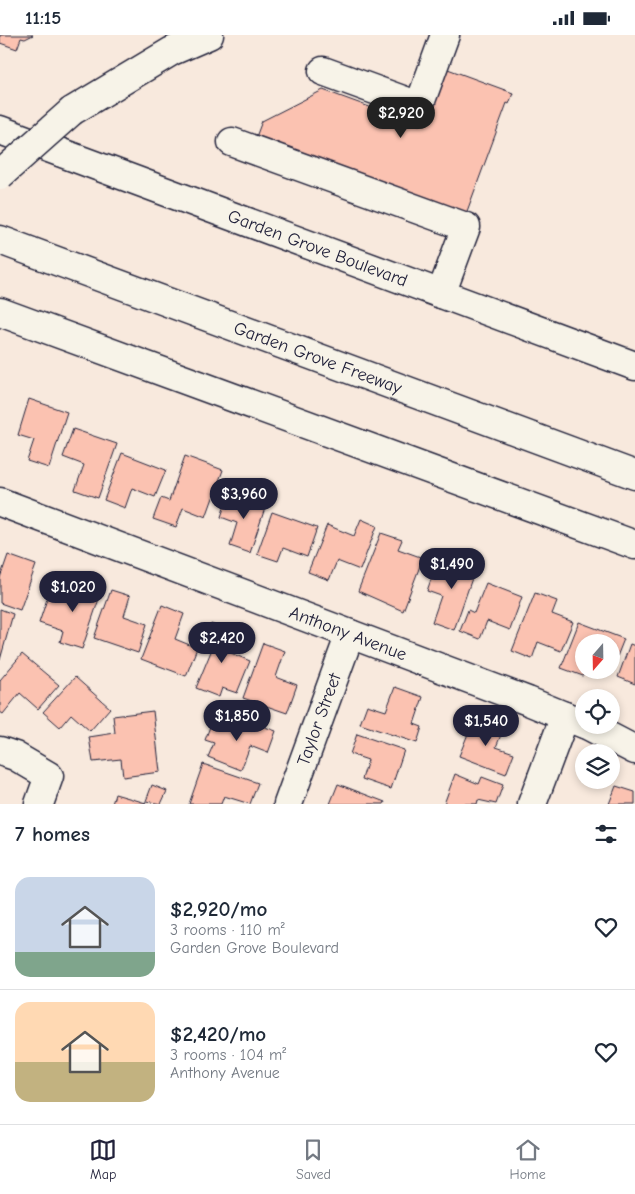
<!DOCTYPE html>
<meta charset="utf-8">
<style>
body{margin:0;font-family:"Comic Neue",sans-serif;background:#f6f6f7;color:#1f2937;height:100vh;display:flex;flex-direction:column;font-size:19px;white-space:nowrap}
*{box-sizing:border-box;margin:0}
p{font-size:16px;color:#747a83}
.icon{flex:none;width:28px;height:28px;fill:none;stroke:currentColor;stroke-width:2;stroke-linecap:round;stroke-linejoin:round}
.map{position:relative;height:769px;overflow:hidden}
.drawer{display:flex;flex-direction:column;background:#fff;flex:1}
.drawer>*{flex:none}
.needle{width:32px;rotate:200deg}
.fabs{position:absolute;left:575px;top:599px;display:grid;gap:10px}
.fabs a{display:grid;place-items:center;width:45px;height:45px;border-radius:50%;background:#fff;box-shadow:0 2px 8px #0003;font-size:25px}
.price{position:absolute;translate:-50% -42px;padding:0 11px;border-radius:18px;background:#22223b;color:#fff;font-size:16px;line-height:32px;filter:drop-shadow(0 1px 2px #0008)}
.price::after{content:'';position:absolute;left:50%;top:30px;width:15px;height:11px;margin-left:-8px;background:inherit;clip-path:polygon(0 0,100% 0,50% 100%)}
.price.current{background:#222;color:#fff}
ul{padding:0;list-style:none}
li{display:flex;align-items:center;gap:15px;height:125px;padding:0 15px}
li+li{border-top:1px solid #e0e1e3}
li span{display:grid;place-items:center;flex:none;width:140px;height:100px;border-radius:15px;color:#555}
li>.icon{margin-inline-start:auto}
span .icon{width:60px;height:60px;fill:#fffc;stroke-width:1}
li b{font-size:21px}
h2{display:flex;justify-content:space-between;align-items:center;height:60px;padding:0 15px;font-size:21px}
.status{display:flex;justify-content:space-between;align-items:center;height:35px;padding:0 25px;background:#fff;direction:ltr}
.status svg{height:14px;fill:currentColor}
.tabs{display:flex;justify-content:space-around;align-items:center;height:70px;border-top:1px solid #e0e1e3;background:#fff;font-size:14px;color:#747a83}
.tabs a{display:grid;justify-items:center;gap:2px}
.tabs .current{color:#22223b}
.map>svg:first-child{display:block}
</style>
<div class="status"><b>11:15</b><svg viewBox="0 0 49 12"><path d="M0 12V9h3v3zM5 12V6h3v6zM10 12V3h3v9zM15 12V0h3v12zM26 1h20v11H26zM47 4h2v5h-2z"/></svg></div>
<div class="map">
<svg width="635" height="769" viewBox="0 0 635 769">
<rect width="100%" height="100%" fill="#f8e9dd"/>
<filter id="ink" filterUnits="userSpaceOnUse"><feTurbulence type="fractalNoise" baseFrequency=".02" numOctaves="2"/><feDisplacementMap in="SourceGraphic" scale="10" xChannelSelector="R" yChannelSelector="G"/><feConvolveMatrix kernelMatrix="1 2 1 2 8 2 1 2 1" color-interpolation-filters="sRGB"/></filter>
<g filter="url(#ink)">
<!-- building -->
<g fill="#fbc2b1" stroke="#22223b">
<path d="M0,0H33L25,4L21,3L17,14L0,8Z"/>
<path d="M445,33L513,58L509,69L507,68L466,179L256,102L262,86L323,55L419,90L424,88Z"/>
<path d="M29,364L67,377L49,433L27,426L34,405L18,400Z"/>
<path d="M73,394L117,409L98,463L75,455L84,430L63,422Z"/>
<path d="M122,418L166,435L155,462L132,453L125,473L104,465Z"/>
<path d="M185,421L223,435L206,482L183,473L176,492L153,484L161,463L169,466Z"/>
<path d="M229,458L266,470L250,518L230,511L237,488L221,482Z"/>
<path d="M272,477L317,493L307,522L283,513L278,526L257,519Z"/>
<path d="M361,484L377,491L360,535L337,526L329,545L308,537L327,490L354,501Z"/>
<path d="M381,498L402,505L398,514L423,523L403,576L358,556Z"/>
<path d="M455,518L478,526L454,595L432,587L441,561L427,556L435,533L448,538Z"/>
<path d="M8,520L36,530L20,575L0,568V543Z"/>
<path d="M82,542L104,549L82,614L60,607L63,596L39,588L49,558L73,566Z"/>
<path d="M486,548L522,562L510,595L487,586L480,604L460,596L468,575L474,578Z"/>
<path d="M111,555L130,561L124,581L147,589L138,618L94,603Z"/>
<path d="M535,558L557,566L552,579L573,587L561,616L538,607L532,624L512,616Z"/>
<path d="M162,570L184,579L175,604L197,613L186,641L141,624Z"/>
<path d="M0,574L13,579L0,625Z"/>
<path d="M579,587L624,604L612,634L611,608H584L585,635L583,641L561,633Z"/>
<path d="M211,589L233,598L226,616L250,626L237,658L222,653L219,662L196,653L212,614L203,610Z"/>
<path d="M263,608L285,616L276,642L297,650L287,678L243,663Z"/>
<path d="M630,609L635,611V649L618,642Z"/>
<path d="M22,619L59,650L38,674L20,658L3,679L0,677V645Z"/>
<path d="M75,642L110,673L90,696L71,679L60,692L43,677Z"/>
<path d="M395,652L423,662L414,689L422,692L417,708L360,689L367,670L386,676Z"/>
<path d="M153,676L160,737L123,742L121,724L93,727L89,702L115,698L113,681Z"/>
<path d="M214,681L252,696L254,688L276,696L268,718L250,711L241,735L208,722L214,708L205,705Z"/>
<path d="M474,684L503,695L496,712L514,718L506,739L459,721Z"/>
<path d="M357,699L404,715L391,754L362,744L368,725L350,719Z"/>
<path d="M203,729L258,748L250,769L224,761L221,769H189Z"/>
<path d="M455,739L479,749L482,742L503,750L496,769L478,765L477,769H444Z"/>
<path d="M338,749L385,767L384,769H330Z"/>
<path d="M152,750L167,756L161,769L146,766Z"/>
<path d="M616,751L635,757V769H609Z"/>
<path d="M115,759L146,768V769H112Z"/>
</g>
<g fill="none" stroke-linecap="round" stroke-linejoin="round">
<!-- minor casing -->
<g stroke="#22223b" stroke-width="31">
<g id="minor">
<path d="M323,36L419,71L445,0"/>
<path d="M232,107L466,192L441,259"/>
<path id="s1" d="M0,467L528,666L584,689"/>
<path d="M587,690L635,715"/>
<path d="M0,716L15,721L49,741L39,769"/>
<path id="s2" d="M288,769L350,599"/>
<path d="M532,769L565,681"/>
</g>
</g>
<!-- major casing -->
<g stroke="#22223b" stroke-width="31">
<g id="major">
<path d="M72,76L172,16L209,0"/>
<path id="s3" d="M0,95L635,331"/>
</g>
</g>
<!-- highway casing -->
<g stroke="#22223b" stroke-width="31">
<g id="highway">
<path id="s4" d="M0,205L635,440"/>
<path d="M0,277L635,510"/>
</g>
</g>
<!-- minor -->
<use href="#minor" stroke="#f7f3e8" stroke-width="28"/>
<!-- major -->
<use href="#major" stroke="#f7f3e8" stroke-width="28"/>
<!-- highway -->
<use href="#highway" stroke="#f7f3e8" stroke-width="28"/>
<!-- major-bridge casing -->
<g stroke="#22223b" stroke-width="31" stroke-linecap="butt">
<path id="major-bridge" d="M0,140L72,76"/>
</g>
<!-- major-bridge -->
<use href="#major-bridge" stroke="#f7f3e8" stroke-width="28"/>
</g>
</g>
<g text-anchor="middle" stroke-width="4" stroke-linejoin="round" paint-order="stroke">
<!-- street labels -->
<g font-size="18" fill="#22223b" stroke="#f7f3e8">
<text dy="6" stroke="none"><textPath href="#s3" startOffset="339">Garden Grove Boulevard</textPath></text>
<text dy="6" stroke="none"><textPath href="#s4" startOffset="339">Garden Grove Freeway</textPath></text>
<text dy="6" stroke="none"><textPath href="#s1" startOffset="372">Anthony Avenue</textPath></text>
<text dy="6" stroke="none"><textPath href="#s2" startOffset="90">Taylor Street</textPath></text>
</g>
</g>
</svg>
<div class="fabs">
<a><svg class="needle" viewBox="-14 -14 28 28"><path d="M0-13l5 13h-10z" fill="#e53935"/><path d="M0 13l5-13h-10z" fill="#747a83"/></svg></a>
<a><svg class="icon" aria-label="locate" viewBox="0 0 24 24"><circle cx="12" cy="12" r="6"/><path d="M12 2v4M12 18v4M2 12h4M18 12h4"/></svg></a>
<a><svg class="icon" aria-label="layers" viewBox="0 0 24 24"><path d="M12 4l9 5-9 5-9-5zM3 14l9 5 9-5"/></svg></a>
</div>
<b class="price current" style="left:401px;top:104px">$2,920</b>
<b class="price" style="left:244px;top:485px">$3,960</b>
<b class="price" style="left:452px;top:555px">$1,490</b>
<b class="price" style="left:73px;top:578px">$1,020</b>
<b class="price" style="left:222px;top:629px">$2,420</b>
<b class="price" style="left:237px;top:707px">$1,850</b>
<b class="price" style="left:486px;top:712px">$1,540</b>
</div>
<section class="drawer">
<h2>7 homes<svg class="icon" aria-label="filters" viewBox="0 0 24 24"><path d="M4 7h16M4 17h16"/><circle cx="9" cy="7" r="2"/><circle cx="15" cy="17" r="2"/></svg></h2>
<ul>
<li><span style="background:linear-gradient(#c9d6e8 75%,#7fa58c 0)"><svg class="icon" aria-label="home" viewBox="0 0 24 24"><path d="M3 11l9-7 9 7M6 9v11h12V9"/></svg></span><div><b>$2,920/mo</b><p>3 rooms · 110 m²</p><p>Garden Grove Boulevard</p></div><svg class="icon" aria-label="heart" viewBox="0 0 24 24"><path d="M12 20l-8-8c-3-5 5-10 8-4 3-6 11-1 8 4z"/></svg></li>
<li><span style="background:linear-gradient(#ffd9b3 60%,#c2b280 0)"><svg class="icon" aria-label="home" viewBox="0 0 24 24"><path d="M3 11l9-7 9 7M6 9v11h12V9"/></svg></span><div><b>$2,420/mo</b><p>3 rooms · 104 m²</p><p>Anthony Avenue</p></div><svg class="icon" aria-label="heart" viewBox="0 0 24 24"><path d="M12 20l-8-8c-3-5 5-10 8-4 3-6 11-1 8 4z"/></svg></li>
</ul>
</section>
<nav class="tabs">
<a class="current"><svg class="icon" aria-label="map" viewBox="0 0 24 24"><path d="M3 6l6-2 6 2 6-2v14l-6 2-6-2-6 2zM9 4v14M15 6v14"/></svg>Map</a>
<a><svg class="icon" aria-label="saved" viewBox="0 0 24 24"><path d="M7 4h10v16l-5-4-5 4z"/></svg>Saved</a>
<a><svg class="icon" aria-label="home" viewBox="0 0 24 24"><path d="M3 11l9-7 9 7M6 9v11h12V9"/></svg>Home</a>
</nav>
